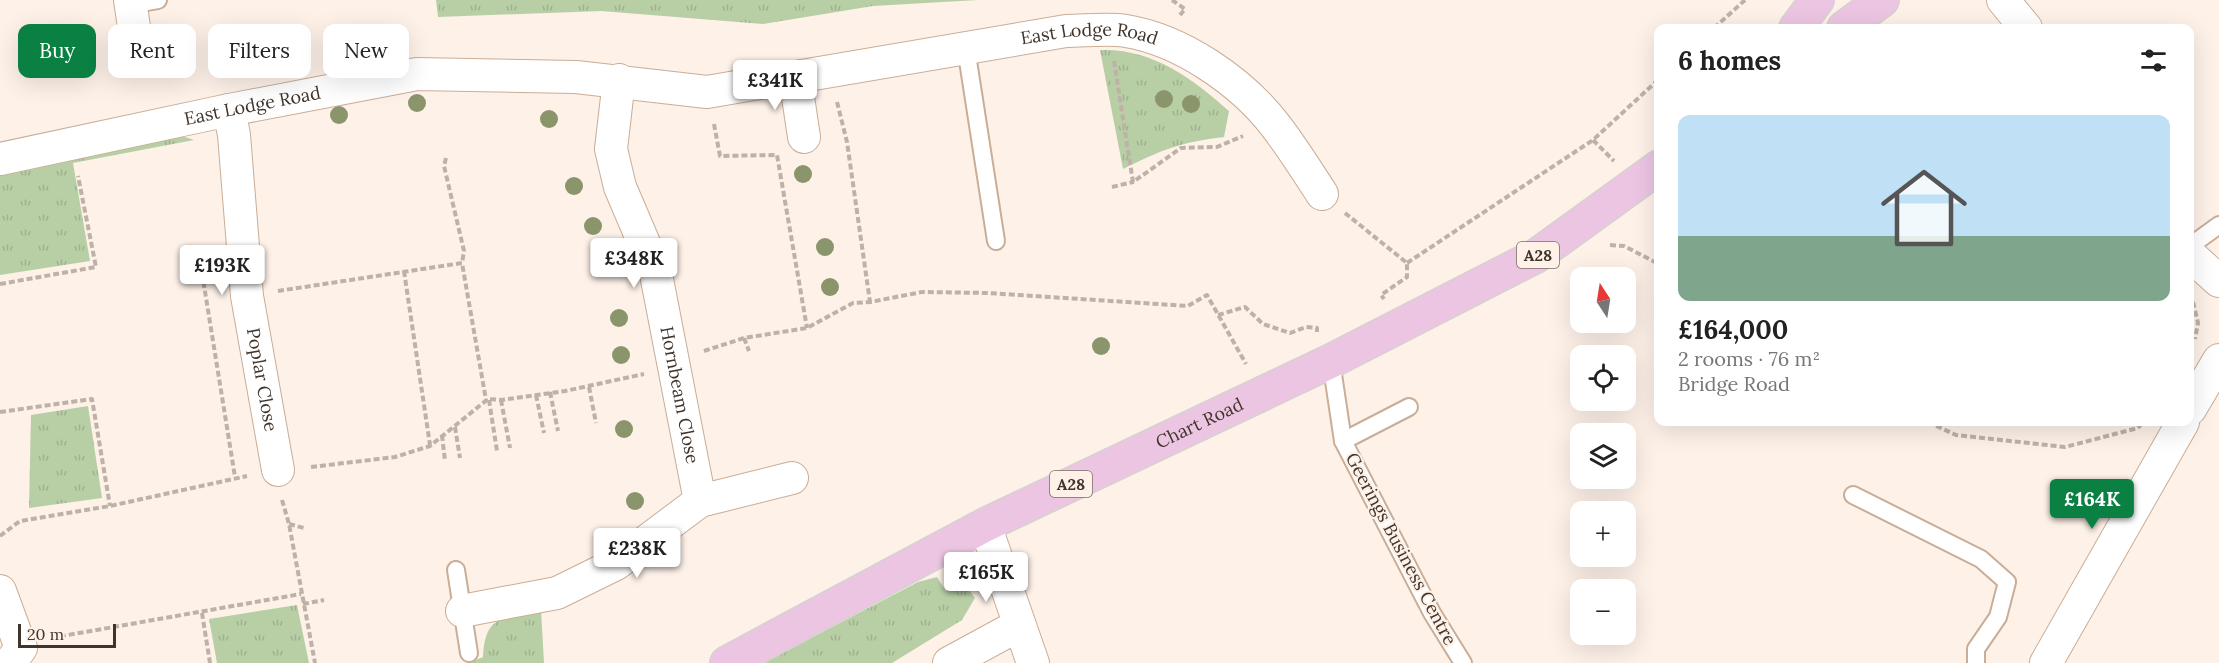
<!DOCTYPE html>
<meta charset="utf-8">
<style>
body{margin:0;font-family:Lora,serif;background:#f2f2f2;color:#222;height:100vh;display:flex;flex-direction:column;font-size:22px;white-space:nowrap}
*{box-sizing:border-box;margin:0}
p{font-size:20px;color:#767676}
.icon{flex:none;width:33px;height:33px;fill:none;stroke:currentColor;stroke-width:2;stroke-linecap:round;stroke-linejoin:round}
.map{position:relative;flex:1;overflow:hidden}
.sheet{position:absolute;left:1654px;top:24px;width:540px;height:402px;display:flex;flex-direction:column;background:#fff;border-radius:12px;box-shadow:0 6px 24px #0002}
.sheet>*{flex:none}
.hud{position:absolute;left:18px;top:24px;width:570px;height:54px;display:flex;gap:12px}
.needle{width:39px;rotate:348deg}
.tools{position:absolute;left:1570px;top:267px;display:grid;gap:12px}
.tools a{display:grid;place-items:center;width:66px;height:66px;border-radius:12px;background:#fff;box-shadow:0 6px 24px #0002;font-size:30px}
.scale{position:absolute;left:18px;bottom:15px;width:98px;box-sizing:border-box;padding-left:6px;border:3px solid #40342b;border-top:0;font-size:16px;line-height:21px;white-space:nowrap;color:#40342b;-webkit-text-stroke:4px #fdf1e8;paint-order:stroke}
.price{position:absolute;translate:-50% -51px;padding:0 14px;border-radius:6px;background:#fff;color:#222;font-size:20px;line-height:39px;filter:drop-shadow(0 2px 3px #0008)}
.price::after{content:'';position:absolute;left:50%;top:36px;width:18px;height:14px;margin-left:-9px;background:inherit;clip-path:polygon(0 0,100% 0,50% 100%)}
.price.selected{background:#0b8043;color:#fff}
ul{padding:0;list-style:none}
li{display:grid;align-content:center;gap:12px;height:318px;padding:0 24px}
li span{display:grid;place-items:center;height:186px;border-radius:12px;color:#555}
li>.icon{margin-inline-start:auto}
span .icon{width:108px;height:108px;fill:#fffc;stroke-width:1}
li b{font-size:26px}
h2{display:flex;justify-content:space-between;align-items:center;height:72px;padding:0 24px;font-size:26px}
.tag{padding:0 21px;border-radius:12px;background:#fff;box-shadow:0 6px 24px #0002;font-size:21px;line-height:54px}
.tag.selected{background:#0b8043;color:#fff}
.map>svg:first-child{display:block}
</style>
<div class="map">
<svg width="2219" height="663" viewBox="0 0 2219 663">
<defs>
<pattern id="grass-tufts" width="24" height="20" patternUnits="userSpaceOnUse" patternTransform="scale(1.5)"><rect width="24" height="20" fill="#b8cfa6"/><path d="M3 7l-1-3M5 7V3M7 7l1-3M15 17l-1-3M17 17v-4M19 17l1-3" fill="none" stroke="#9fb28f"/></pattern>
</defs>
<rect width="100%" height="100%" fill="#fdf1e8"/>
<!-- grass -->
<g fill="url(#grass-tufts)">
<path d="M436,0H978L873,6L763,24L601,11L438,17Z"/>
<path d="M1100,50C1152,48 1192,78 1229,111L1224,137C1181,142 1161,150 1123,169Z"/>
<path d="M179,135L194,140L73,163L90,261L0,275V173Z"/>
<path d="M88,406L102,498L29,508L31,415Z"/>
<path d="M937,577L946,591L962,581L975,598L962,620L892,663H763L918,582Z"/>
<path d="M297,605L309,663H217L209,619Z"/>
<path d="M541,610L544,663H469L483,657C485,613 504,619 541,610Z"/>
</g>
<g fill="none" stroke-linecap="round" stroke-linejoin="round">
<!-- lane casing -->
<g stroke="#caad96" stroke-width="20">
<g id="lane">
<path d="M130,5L158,0"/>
<path d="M966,48L996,241"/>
<path d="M2190,246L2219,225"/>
<path d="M1331,361L1343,441L1432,613L1463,663"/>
<path d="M1343,441L1409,407"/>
<path d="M1853,495L1981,559L2007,582L1998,617L1976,649V663"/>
<path d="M456,570L469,653"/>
</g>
</g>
<!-- street casing -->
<g stroke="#caad96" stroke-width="34">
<g id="street">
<path d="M130,0L138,54"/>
<path d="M2003,0L2026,28"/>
<path d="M795,77L804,137"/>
<path id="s1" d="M619,80L611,149L620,187L655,269L700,501"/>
<path id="s2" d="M229,110L234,135L247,296L278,470"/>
<path id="s3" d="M0,159L229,110L417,74L576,77L707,92L1066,31C1085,31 1107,28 1126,31C1181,40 1241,81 1275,125C1292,147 1307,171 1322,194"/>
<path d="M2190,255L2219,281"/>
<path d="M2190,409L2219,360"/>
<path d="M985,525L1033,663"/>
<path d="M0,591L21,648L10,663"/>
<path d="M462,611L557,593L616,564L700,501L792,478"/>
<path d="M949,663L1019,625"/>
<path d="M2046,663L2183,422"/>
</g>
</g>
<!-- primary casing -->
<g stroke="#d5d2d0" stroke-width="36">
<g id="primary">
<path d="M1796,28L1817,0"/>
<path d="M1844,28L1882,0"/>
<path id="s4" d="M727,663L985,525L1331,361L1536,256L1659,167"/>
</g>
</g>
<!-- path -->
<g stroke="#bdb1a8" stroke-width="4" stroke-dasharray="6 3" stroke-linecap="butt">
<path d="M1172,0L1185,9L1180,15"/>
<path d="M1714,28L1745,0"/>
<path d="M1114,61L1133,182L1181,148L1217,147L1243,136"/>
<path d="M837,102L847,142L870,302"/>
<path d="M714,124L720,156L777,155L807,328"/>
<path d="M1593,140L1614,161"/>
<path d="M446,158L444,166L464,251L462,263"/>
<path d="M1112,187L1133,182"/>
<path d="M1345,213L1407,263V277L1381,295L1384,299"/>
<path d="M1610,245L1624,246L1659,264"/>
<path d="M1407,263L1593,140L1659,79"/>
<path d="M404,271L430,445"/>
<path d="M202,273L235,477"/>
<path d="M0,284L96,267L78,176"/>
<path d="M278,291L462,263L486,400"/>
<path d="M2193,302L2198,323L2195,339"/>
<path d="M1218,315L1245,307L1263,324L1290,333L1306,327L1317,328V332"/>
<path d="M744,338L749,351"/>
<path d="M704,351L744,338L807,328L853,303L870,302L922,292L988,293L1188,306L1207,295L1246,364"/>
<path d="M589,387L596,423"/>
<path d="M550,392L558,431"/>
<path d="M536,395L544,433"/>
<path d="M489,400L497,451"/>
<path d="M501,400L510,448"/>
<path d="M0,412L92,399L110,506"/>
<path d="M1928,422L1956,435L2065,447L2138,428L2143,422"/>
<path d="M455,427L460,458"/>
<path d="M442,435L445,461"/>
<path d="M311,467L395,457L430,446L488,399L501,400L565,391L644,374"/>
<path d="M282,500L289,524L315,663"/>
<path d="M289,524L304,528"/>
<path d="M0,536L20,521L110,506L247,476"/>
<path d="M303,604L324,600"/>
<path d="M202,613L210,663"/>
<path d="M51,638L301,594"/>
</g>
<!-- lane -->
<use href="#lane" stroke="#fff" stroke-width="16"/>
<!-- street -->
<use href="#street" stroke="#fff" stroke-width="32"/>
<!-- primary -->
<use href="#primary" stroke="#ecc5e3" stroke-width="33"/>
</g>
<!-- trees -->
<g fill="#8b956b">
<circle cx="1164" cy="99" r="9"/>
<circle cx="417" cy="103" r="9"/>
<circle cx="1191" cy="104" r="9"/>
<circle cx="339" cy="115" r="9"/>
<circle cx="549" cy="119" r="9"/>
<circle cx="803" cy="174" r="9"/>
<circle cx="574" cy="186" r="9"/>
<circle cx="593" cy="226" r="9"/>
<circle cx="825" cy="247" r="9"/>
<circle cx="830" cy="287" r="9"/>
<circle cx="619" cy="318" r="9"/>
<circle cx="1101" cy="346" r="9"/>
<circle cx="621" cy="355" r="9"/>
<circle cx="624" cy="429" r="9"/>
<circle cx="635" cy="501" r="9"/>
</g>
<g text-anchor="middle" stroke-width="4.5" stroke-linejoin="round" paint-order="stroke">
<!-- shield labels -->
<g fill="#fdf1e8" stroke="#796d64" stroke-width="1.5">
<rect x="1517" y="242" width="42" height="26" rx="4.5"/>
<rect x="1050" y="471" width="42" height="26" rx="4.5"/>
</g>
<g font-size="16" font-weight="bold" fill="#40342b">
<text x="1538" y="261">A28</text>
<text x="1071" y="490">A28</text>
</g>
<!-- street labels -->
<g font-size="18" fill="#40342b" stroke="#fdf1e8">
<text dy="6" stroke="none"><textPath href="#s3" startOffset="1104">East Lodge Road</textPath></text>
<text dy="6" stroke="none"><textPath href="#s3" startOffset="258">East Lodge Road</textPath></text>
<text dy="6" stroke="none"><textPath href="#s2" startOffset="272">Poplar Close</textPath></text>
<text dy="6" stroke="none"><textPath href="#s1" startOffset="326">Hornbeam Close</textPath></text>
<text dy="6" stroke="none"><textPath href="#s4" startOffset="530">Chart Road</textPath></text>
<text transform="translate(1401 549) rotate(62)" y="6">Geerings Business Centre</text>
</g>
</g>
</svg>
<div class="tools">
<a><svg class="needle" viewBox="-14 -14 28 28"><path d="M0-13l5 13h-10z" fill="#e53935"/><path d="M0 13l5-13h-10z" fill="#767676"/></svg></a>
<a><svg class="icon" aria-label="locate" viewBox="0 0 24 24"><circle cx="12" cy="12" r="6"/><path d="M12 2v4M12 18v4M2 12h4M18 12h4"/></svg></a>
<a><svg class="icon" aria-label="layers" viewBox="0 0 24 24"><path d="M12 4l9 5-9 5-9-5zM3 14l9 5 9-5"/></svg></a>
<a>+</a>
<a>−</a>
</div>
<div class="scale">20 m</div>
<b class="price" style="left:775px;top:111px">£341K</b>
<b class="price" style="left:634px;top:289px">£348K</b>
<b class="price" style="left:222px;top:296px">£193K</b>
<b class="price selected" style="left:2092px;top:530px">£164K</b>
<b class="price" style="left:637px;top:579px">£238K</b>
<b class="price" style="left:986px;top:603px">£165K</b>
<div class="hud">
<a class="tag selected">Buy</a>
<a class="tag">Rent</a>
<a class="tag">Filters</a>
<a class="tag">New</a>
</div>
<section class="sheet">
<h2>6 homes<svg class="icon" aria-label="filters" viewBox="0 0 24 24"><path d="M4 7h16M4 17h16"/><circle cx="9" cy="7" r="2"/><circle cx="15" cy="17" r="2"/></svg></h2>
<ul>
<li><span style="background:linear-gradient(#bfe0f5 65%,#7fa58c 0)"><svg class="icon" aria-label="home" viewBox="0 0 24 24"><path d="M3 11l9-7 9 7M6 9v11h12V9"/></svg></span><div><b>£164,000</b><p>2 rooms · 76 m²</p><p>Bridge Road</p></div></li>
</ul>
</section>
</div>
